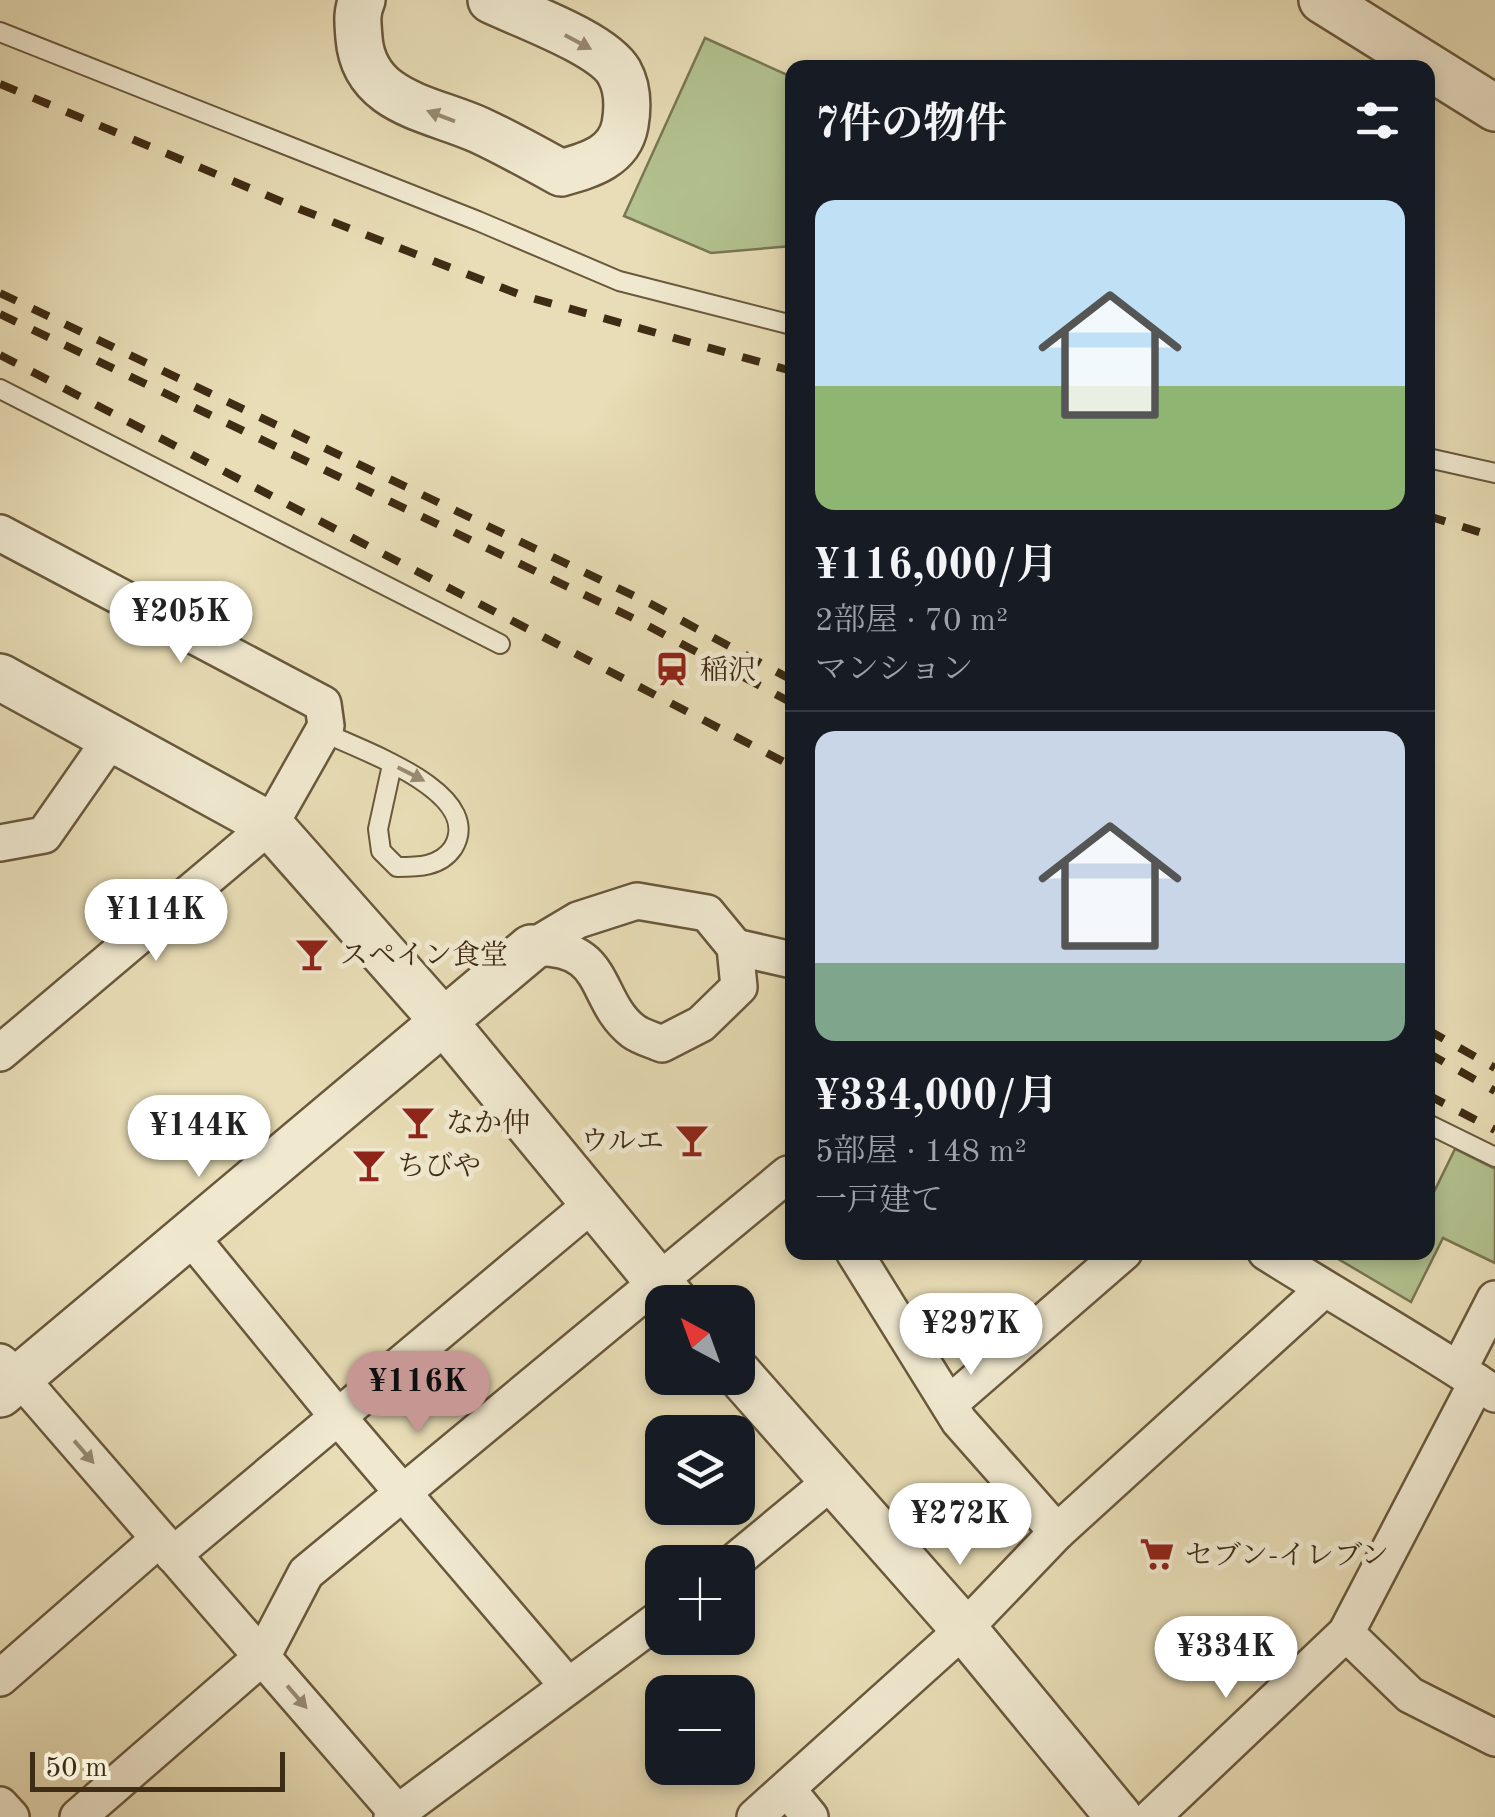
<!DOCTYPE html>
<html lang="ja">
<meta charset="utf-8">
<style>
body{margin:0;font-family:"Old Standard TT","Noto Serif JP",serif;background:#242831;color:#f1f3f6;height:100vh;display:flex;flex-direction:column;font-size:38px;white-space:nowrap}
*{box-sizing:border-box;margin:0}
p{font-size:32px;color:#9ea1a6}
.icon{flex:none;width:55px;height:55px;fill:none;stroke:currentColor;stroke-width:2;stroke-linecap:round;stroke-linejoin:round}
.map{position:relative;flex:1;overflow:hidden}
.side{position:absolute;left:785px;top:60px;width:650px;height:1200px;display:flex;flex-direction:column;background:#171b24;border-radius:20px;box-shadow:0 5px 15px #0003}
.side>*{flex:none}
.needle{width:65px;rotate:319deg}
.buttons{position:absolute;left:645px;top:1285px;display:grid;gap:20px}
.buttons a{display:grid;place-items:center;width:110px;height:110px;border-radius:20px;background:#171b24;box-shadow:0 5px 15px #0003;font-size:50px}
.scale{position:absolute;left:30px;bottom:25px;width:255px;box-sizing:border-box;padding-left:10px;border:5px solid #3f2c14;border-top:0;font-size:28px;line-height:35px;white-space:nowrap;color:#3f2c14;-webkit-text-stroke:8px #f0e9d0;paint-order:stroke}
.price{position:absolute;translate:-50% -85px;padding:0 22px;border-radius:35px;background:#fff;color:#222;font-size:32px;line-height:65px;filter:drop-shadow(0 2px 5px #0008)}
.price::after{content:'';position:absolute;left:50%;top:60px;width:30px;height:22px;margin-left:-15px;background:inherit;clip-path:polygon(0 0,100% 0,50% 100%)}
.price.current{background:#c59692;color:#111}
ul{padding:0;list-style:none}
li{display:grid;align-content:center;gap:20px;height:530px;padding:0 30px}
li+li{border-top:2px solid #363941}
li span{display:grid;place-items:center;height:310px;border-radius:20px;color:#555}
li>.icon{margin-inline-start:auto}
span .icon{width:180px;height:180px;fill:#fffc;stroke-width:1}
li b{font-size:42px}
h2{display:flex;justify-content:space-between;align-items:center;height:120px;padding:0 30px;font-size:42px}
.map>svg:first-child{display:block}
</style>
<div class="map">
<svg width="1495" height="1817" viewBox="0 0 1495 1817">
<rect width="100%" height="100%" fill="#e8ddb6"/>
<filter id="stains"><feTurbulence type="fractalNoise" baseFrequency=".002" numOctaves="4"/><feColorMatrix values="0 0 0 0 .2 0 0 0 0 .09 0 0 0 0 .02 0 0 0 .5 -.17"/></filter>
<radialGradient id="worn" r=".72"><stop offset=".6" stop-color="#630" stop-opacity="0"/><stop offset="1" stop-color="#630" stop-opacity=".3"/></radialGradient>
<!-- green -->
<g fill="#b3c290" stroke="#797752" stroke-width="2.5">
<path d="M705,38L792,77V246L711,253L624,216Z"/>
<path d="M1455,1149L1495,1169V1263L1443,1238L1411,1302L1328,1253L1428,1252V1200H1430Z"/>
</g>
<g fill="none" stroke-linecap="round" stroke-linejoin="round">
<!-- service casing -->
<g stroke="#69583c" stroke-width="22">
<g id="service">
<path d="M0,32L478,221L619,281L792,325"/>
<path d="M0,389L500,644"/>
<path d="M1428,458L1495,473"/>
<path d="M323,732C357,749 487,792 453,848C440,867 418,867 397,867L381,851L378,829L392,765"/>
<path d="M1428,1124L1495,1157"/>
</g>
</g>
<!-- minor casing -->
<g stroke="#69583c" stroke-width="40">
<g id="minor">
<path d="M0,533L323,704L326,726L270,825L0,1053"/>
<path d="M0,843L44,835L111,739"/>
<path d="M637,901L707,913L735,947L739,987L701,1024L662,1044C653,1040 641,1037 633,1031C592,999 610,944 531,948L578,920Z"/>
<path d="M735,947L792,960"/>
<path d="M190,1236L338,1417L568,1686"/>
<path d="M854,1252L959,1421L1057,1532"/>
<path d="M1266,1252C1342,1300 1421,1344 1495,1394"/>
<path d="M0,1362L20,1378L401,1817"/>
<path d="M1459,1369L1495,1299"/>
<path d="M949,1404L1124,1252"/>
<path d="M173,1555L592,1204"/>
<path d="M734,1562L833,1480"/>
<path d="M1346,1633L1410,1695L1495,1738"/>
<path d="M0,1678L159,1539"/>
<path d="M787,1789L810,1817"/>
<path d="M0,1805L11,1817"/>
<path d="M78,1817L262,1657L306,1573L788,1174L792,1180"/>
<path d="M392,1817L662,1617"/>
<path d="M755,1817L964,1629L1057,1532L1324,1289"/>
<path d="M1152,1817L1346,1633L1477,1382"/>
</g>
</g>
<!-- tertiary casing -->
<g stroke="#69583c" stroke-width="50">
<g id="tertiary">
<path d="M362,0C356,13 358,24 359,38C364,103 430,108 479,130C507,143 534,158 561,173C589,165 619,157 625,125C628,108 628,88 619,72C602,43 522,15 491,0"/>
<path d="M1322,0L1495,108"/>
<path d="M0,677L270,825L445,1023L675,1302"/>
<path d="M738,1373L964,1629L1119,1817"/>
<path d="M0,1394L531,948"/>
</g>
</g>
<!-- service -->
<use href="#service" stroke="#f0e9d0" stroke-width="18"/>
<!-- minor -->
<use href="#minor" stroke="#f0e9d0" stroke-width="35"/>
<!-- tertiary -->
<use href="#tertiary" stroke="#f0e9d0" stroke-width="45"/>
<!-- rail -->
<g stroke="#3f2c14" stroke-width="8" stroke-dasharray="18 18" stroke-linecap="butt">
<path d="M0,84L302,210L521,295L792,371"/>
<path d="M0,293L651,604L792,680"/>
<path d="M0,314L639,621L792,703"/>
<path d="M0,355L792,766"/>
<path d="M1428,516L1495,537"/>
<path d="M1428,1030L1495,1068"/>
<path d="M1428,1053L1495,1091"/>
<path d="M1428,1095L1495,1130"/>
</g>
</g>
<!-- one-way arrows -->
<defs><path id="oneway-solid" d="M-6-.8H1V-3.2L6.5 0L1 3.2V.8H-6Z" transform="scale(2.5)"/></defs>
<g fill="#988a72">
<use href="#oneway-solid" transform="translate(578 42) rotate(28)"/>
<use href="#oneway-solid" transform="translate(441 116) rotate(-159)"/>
<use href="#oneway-solid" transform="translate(411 774) rotate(27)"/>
<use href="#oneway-solid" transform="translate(84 1452) rotate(49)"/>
<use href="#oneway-solid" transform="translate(297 1697) rotate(49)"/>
</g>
<!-- icons -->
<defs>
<g id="station-bare" transform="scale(2.7)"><path d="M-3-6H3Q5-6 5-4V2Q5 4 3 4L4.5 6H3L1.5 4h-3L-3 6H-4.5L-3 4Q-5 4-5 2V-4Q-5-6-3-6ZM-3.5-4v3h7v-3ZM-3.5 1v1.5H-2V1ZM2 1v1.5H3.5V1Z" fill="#8f2418" stroke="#f0e9d0" stroke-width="2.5" paint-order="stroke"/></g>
<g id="bar-bare" transform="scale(2.7)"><path d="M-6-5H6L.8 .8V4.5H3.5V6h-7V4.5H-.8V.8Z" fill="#8f2418" stroke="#f0e9d0" stroke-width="2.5" paint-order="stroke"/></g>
<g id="supermarket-bare" transform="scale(2.7)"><path d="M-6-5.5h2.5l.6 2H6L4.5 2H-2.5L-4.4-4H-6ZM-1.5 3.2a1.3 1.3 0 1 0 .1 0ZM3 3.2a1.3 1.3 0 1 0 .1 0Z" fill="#8f2418" stroke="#f0e9d0" stroke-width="2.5" paint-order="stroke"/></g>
</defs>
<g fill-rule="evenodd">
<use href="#station-bare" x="672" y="669"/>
<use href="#bar-bare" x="312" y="954"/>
<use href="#bar-bare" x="418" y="1122"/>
<use href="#bar-bare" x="692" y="1140"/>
<use href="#bar-bare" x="369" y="1165"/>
<use href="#supermarket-bare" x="1157" y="1554"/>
</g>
<g text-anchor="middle" stroke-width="10" stroke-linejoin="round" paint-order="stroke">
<!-- poi labels -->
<g font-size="28" fill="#3f2c14" stroke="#f0e9d0" text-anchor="start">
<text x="700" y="679">稲沢</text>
<text x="340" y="964">スペイン食堂</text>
<text x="446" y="1132">なか仲</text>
<text x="664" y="1150" text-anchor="end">ウルエ</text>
<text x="397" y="1175">ちびや</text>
<text x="1185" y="1564">セブン-イレブン</text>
</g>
</g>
<rect width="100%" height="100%" filter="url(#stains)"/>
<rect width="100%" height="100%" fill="url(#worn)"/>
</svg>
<div class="buttons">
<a><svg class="needle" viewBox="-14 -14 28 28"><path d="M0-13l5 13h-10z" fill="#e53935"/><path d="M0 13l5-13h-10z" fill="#9ea1a6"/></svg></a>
<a><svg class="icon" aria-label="layers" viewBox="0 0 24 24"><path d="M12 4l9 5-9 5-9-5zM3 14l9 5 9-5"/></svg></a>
<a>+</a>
<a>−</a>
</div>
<div class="scale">50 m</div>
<b class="price" style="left:181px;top:666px">¥205K</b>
<b class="price" style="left:156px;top:964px">¥114K</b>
<b class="price" style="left:199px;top:1180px">¥144K</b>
<b class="price" style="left:971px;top:1378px">¥297K</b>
<b class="price current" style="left:418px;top:1436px">¥116K</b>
<b class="price" style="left:960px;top:1568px">¥272K</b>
<b class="price" style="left:1226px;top:1701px">¥334K</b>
<section class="side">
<h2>7件の物件<svg class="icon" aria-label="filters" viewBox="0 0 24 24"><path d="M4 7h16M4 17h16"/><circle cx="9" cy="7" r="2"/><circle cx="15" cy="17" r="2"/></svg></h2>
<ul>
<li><span style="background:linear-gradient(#bfe0f5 60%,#8fb573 0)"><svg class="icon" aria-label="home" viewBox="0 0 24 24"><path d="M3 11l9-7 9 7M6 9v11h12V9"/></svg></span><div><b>¥116,000/月</b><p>2部屋 · 70 m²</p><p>マンション</p></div></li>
<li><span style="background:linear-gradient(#c9d6e8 75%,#7fa58c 0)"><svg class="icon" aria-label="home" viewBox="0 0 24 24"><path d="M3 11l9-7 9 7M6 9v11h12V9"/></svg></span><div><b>¥334,000/月</b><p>5部屋 · 148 m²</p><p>一戸建て</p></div></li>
</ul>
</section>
</div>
